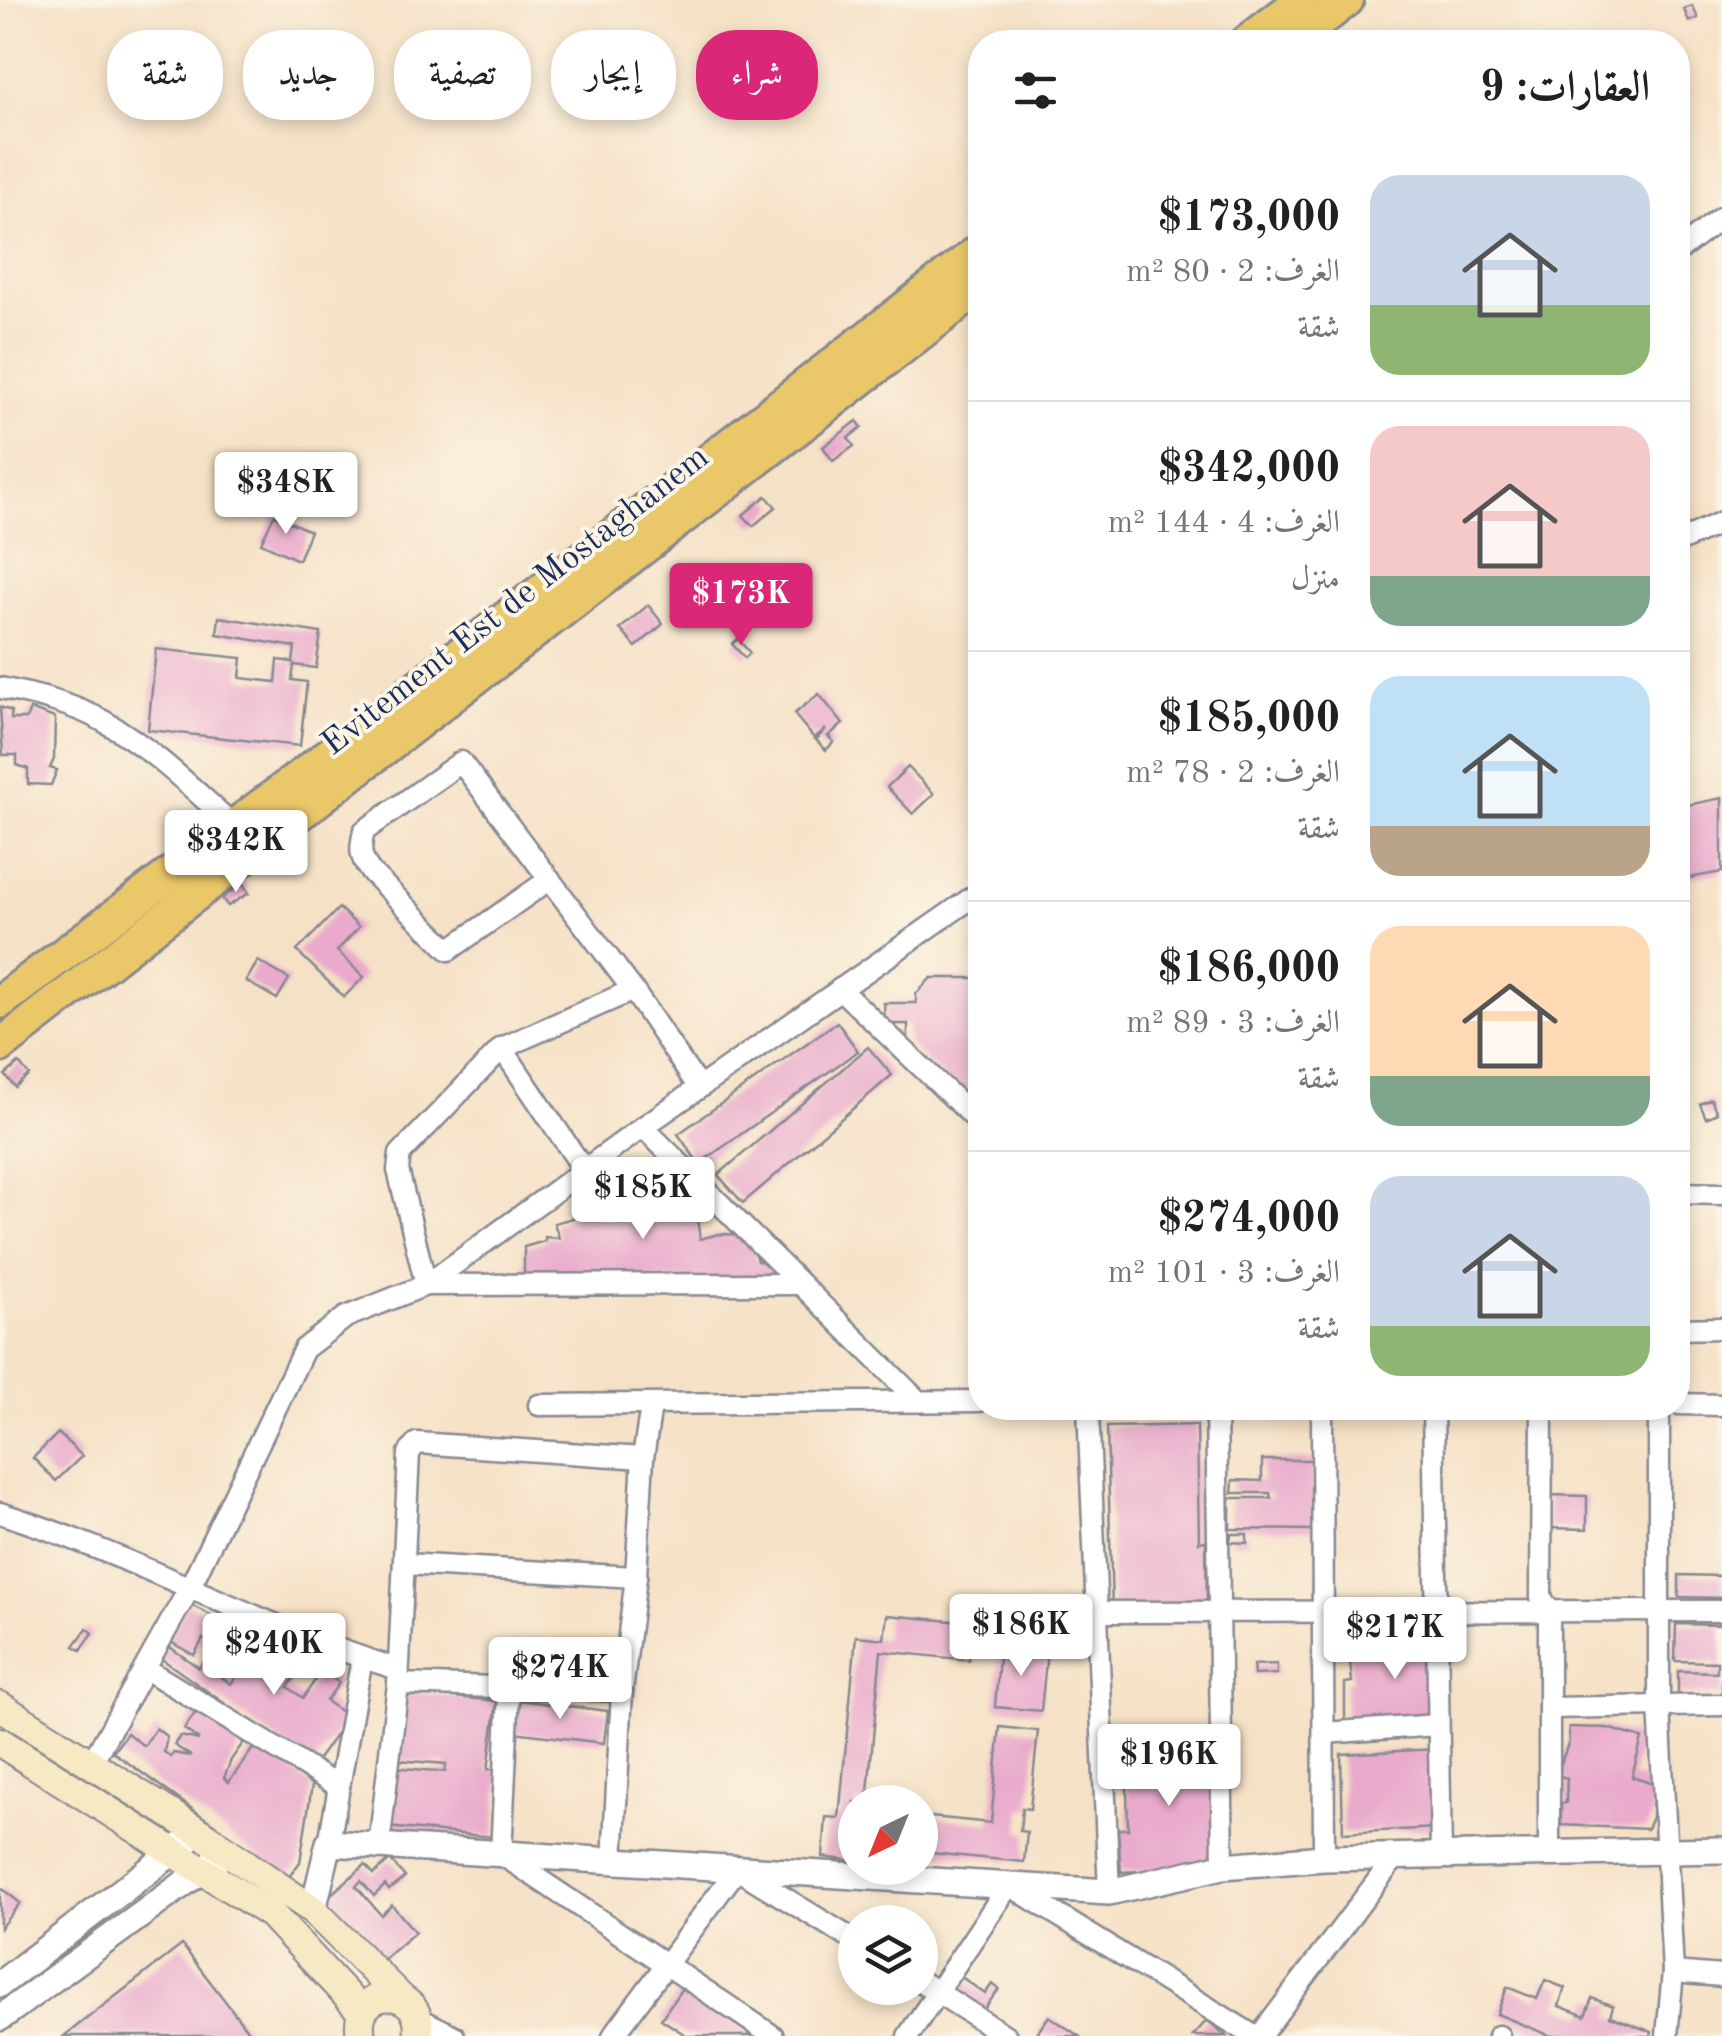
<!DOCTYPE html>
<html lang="ar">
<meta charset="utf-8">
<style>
body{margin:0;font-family:"Old Standard TT",Amiri,serif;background:#f2f2f2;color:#202124;direction:rtl;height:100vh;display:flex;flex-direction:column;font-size:38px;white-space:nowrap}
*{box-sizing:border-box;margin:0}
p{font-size:32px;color:#757577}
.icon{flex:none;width:55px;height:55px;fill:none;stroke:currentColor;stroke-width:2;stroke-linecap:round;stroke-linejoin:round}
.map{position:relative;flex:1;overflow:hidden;direction:ltr}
.panel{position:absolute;left:968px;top:30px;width:722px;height:1390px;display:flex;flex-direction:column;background:#fff;border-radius:40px;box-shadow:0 5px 15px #0003;direction:rtl}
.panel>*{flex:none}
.top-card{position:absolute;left:30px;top:30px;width:788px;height:90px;direction:rtl;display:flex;gap:20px}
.needle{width:65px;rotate:223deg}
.tools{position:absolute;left:838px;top:1785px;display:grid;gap:20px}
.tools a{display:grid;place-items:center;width:100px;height:100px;border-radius:50%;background:#fff;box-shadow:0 5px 15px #0003;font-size:50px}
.price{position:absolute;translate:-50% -85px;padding:0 22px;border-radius:10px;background:#fff;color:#222;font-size:32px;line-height:65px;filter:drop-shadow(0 2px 5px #0008)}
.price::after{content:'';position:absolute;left:50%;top:60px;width:30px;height:22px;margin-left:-15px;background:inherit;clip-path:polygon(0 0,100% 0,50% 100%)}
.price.active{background:#db2777;color:#fff}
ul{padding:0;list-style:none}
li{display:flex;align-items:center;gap:30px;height:250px;padding:0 40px}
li+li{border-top:2px solid #e0e0e0}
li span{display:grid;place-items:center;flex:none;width:280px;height:200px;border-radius:30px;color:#555}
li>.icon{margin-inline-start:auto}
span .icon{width:120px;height:120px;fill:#fffc;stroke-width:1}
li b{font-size:42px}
h2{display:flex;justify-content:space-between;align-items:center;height:120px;padding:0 40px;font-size:42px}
.chip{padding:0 35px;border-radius:40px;background:#fff;box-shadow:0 5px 15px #0003;font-size:35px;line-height:90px}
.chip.active{background:#db2777;color:#fff}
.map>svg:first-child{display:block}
</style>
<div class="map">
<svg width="1722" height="2036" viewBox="0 0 1722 2036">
<rect width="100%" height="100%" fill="#fcf5e5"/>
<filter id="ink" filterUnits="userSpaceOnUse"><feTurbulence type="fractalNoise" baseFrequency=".01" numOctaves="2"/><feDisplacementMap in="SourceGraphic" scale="20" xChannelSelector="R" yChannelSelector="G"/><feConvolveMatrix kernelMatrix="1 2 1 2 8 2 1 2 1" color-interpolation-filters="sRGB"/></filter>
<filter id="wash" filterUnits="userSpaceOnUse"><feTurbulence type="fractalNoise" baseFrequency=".0048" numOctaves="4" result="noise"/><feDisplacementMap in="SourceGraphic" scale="40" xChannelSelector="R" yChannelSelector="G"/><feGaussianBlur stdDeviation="2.25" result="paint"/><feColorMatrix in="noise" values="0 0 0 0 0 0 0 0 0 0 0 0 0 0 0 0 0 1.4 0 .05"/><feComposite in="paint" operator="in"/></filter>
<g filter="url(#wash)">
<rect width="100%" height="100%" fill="#f5e1c6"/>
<g id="blocks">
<!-- building -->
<g fill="#e9aacc">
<path d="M1692,6L1698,18L1689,22L1684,9Z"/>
<path d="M857,421L862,427L848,438L854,446L833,461L823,447Z"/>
<path d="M766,496L776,507L753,526L743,515Z"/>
<path d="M274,515L310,531L298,560L261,543Z"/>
<path d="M703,578L711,584L701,596L693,589Z"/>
<path d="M648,605L663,624L636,647L620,629Z"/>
<path d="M219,617L321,633L316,668L294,665L292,680L307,682L300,746L148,730L156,649L242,658L240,678L276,682L278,660L293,662L295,647L217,634Z"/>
<path d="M738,639L750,653L745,658L732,644Z"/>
<path d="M819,694L843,724L828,736L834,742L826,750L816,740L826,729L814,738L794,714Z"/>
<path d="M0,707L11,711V719H26L30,709L55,718L54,759L50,768L57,770L51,785L28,784V769L17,765V755H3Z"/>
<path d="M908,767L934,794L913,814L887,787Z"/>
<path d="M1722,798V872L1678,880V807Z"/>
<path d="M243,884L249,893L228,906L222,898Z"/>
<path d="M339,908L359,927L337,951L364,977L344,997L297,951Z"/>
<path d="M258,961L289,979L277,999L246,981Z"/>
<path d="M931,978H975L976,1027L980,1031V1106L977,1109L908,1043V1024H885L884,1003H916V994Z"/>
<path d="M837,1022L858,1051L699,1164L678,1134Z"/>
<path d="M868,1047L892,1075L743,1203L718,1175Z"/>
<path d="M19,1063L29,1075L15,1087L5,1075Z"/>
<path d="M1711,1099L1717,1113L1706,1118L1700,1104Z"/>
<path d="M636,1190L693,1192L700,1239L719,1234L750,1235L757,1261L775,1262L778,1276L709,1280L524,1274V1247L545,1241V1237L559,1238L554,1223L573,1218V1203L612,1192Z"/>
<path d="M1197,1425L1199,1542L1206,1541L1207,1609L1112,1610L1107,1427Z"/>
<path d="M58,1433L82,1456L56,1481L33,1458Z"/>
<path d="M1262,1460H1314L1313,1530L1230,1529V1498H1271L1270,1493H1232L1233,1480L1262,1481Z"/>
<path d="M1548,1495L1587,1496V1529L1548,1528Z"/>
<path d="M1231,1534H1247V1543L1230,1542Z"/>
<path d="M1679,1575L1722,1576V1598L1679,1597Z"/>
<path d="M187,1603L222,1621L213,1644L203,1639L194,1655L167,1640Z"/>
<path d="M887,1615L972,1623L969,1660L881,1651L867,1802H855V1861L823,1857L826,1817L839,1818L856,1636L884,1639Z"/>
<path d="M1676,1624L1722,1625V1695L1678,1694V1671L1717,1672V1662L1675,1661Z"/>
<path d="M87,1628L93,1633L81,1650L74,1646Z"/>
<path d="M1434,1629L1442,1719L1345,1727V1683L1352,1682L1349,1652L1384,1649L1383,1633Z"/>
<path d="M267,1635L306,1662L288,1687L303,1698L322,1670L339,1683L326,1701L348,1717L313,1766L159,1657L167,1645L199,1668L202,1663L231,1684Z"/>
<path d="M1000,1646L1047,1651L1041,1711L995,1707Z"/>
<path d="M1277,1664V1674L1254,1675L1253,1665Z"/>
<path d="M404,1692L497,1701L488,1769L500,1770L494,1837L387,1827L393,1767L445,1772L446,1764L398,1760Z"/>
<path d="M517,1700L608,1711L604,1743L513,1732Z"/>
<path d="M198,1709L248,1736L231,1760L224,1778L229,1782L254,1747L263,1749L312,1785L300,1862L288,1878L113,1752L127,1733L144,1746L156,1728L167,1737L164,1752L171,1757L173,1753L191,1756L174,1745L180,1736L199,1740L184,1729Z"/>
<path d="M1000,1727L1038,1731L1030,1809L1022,1808L1020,1831L1027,1832L1024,1862L920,1852V1816L991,1823Z"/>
<path d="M1569,1727L1607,1728L1642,1738L1632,1777L1653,1784L1652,1817L1647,1829L1561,1825V1803H1566L1567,1778L1560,1776V1766L1569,1741Z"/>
<path d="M1209,1740L1215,1867L1121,1872L1118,1829H1128L1126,1752L1159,1750V1743Z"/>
<path d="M1437,1749L1436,1828L1343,1833L1341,1754Z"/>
<path d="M390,1860L405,1877L389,1890L385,1885L374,1896L361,1881L356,1886L381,1915L392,1905L415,1932L378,1964L323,1901L365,1865L374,1874Z"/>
<path d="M0,1887L20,1903L0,1928Z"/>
<path d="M182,1945L252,2036H64Z"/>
<path d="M956,1973L985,1994L992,1984L999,1989L981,2013L946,1987Z"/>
<path d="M1545,1980L1565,1988L1559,2006L1585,2016L1592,1998L1613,2006L1610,2016L1652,2032L1651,2036H1551L1497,2014L1507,1987L1537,1999Z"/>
<path d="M682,1988L755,2036H687L661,2019Z"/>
<path d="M1049,2016L1079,2036H1035Z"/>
<path d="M1207,2020L1226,2036H1193Z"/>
</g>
</g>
</g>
<g filter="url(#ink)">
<use href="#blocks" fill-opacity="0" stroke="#888892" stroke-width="2.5"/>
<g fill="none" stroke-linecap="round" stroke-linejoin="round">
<!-- minor casing -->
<g stroke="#888892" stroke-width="25">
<g id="minor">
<path d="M1678,251L1722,217"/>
<path d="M1678,542L1722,522"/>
<path d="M0,688C36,695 73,704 105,722C153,749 194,790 234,826"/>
<path d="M550,879L449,950L370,871C359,856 360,848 364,831L461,762L633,990"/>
<path d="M840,989L980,1123"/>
<path d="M502,1048L584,1170"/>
<path d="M699,1088L633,990L502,1048L400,1154L398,1170L426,1285L798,1284"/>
<path d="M643,1127L918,1401"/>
<path d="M1678,1193L1722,1194"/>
<path d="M1678,1329L1722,1328"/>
<path d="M1678,1404L1722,1405"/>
<path d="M539,1405L980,1401"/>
<path d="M1088,1408L1109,1892"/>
<path d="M1216,1408L1223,1866"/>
<path d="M1322,1408L1324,1858"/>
<path d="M1433,1408L1441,1855"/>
<path d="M1542,1408L1541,1597L1549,1610V1853"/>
<path d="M1659,1408V1706L1673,1972L1667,2036"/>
<path d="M0,1513C136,1556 261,1628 398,1669"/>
<path d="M404,1564L636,1577"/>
<path d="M1097,1612L1722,1611"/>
<path d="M146,1669L339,1787"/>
<path d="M398,1684L622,1691"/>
<path d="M509,1690L501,1854L773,2036"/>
<path d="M1549,1708L1722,1705"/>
<path d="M1324,1733L1438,1725"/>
<path d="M91,1764L189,1589L304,1349L346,1317L426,1285L643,1127L980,892"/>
<path d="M329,1843L362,1658"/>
<path d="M379,1846L398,1684L409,1453L417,1443L643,1458"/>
<path d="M613,1861L622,1691L636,1577L643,1458L651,1406"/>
<path d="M1673,1972L1722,1976"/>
<path d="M920,1981L1006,2036"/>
<path d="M418,2018L454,2036"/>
<path d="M613,2036L737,1869L855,1941"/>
<path d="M908,2036L1009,1885L1254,2036"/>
<path d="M1260,2036L1397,1855"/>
<path d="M1498,2036H1499"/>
</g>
</g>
<!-- tertiary casing -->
<g stroke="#888892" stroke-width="30">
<g id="tertiary">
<path d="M313,1910L329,1843L1109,1892L1223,1866L1324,1858L1722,1850"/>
<path d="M0,1984L199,1832"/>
<path d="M0,2018L227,1852"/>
</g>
</g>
<!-- secondary casing -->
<g stroke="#888892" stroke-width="32">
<g id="secondary">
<path d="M0,1706L199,1832L313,1910L401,1998"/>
<path d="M0,1742L271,1914L362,2012"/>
<path d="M361,2036C350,1983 427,1984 418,2036"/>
</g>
</g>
<!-- trunk casing -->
<g stroke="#888892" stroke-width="38">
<g id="trunk">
<path d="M1247,42L1302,0"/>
<path d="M1293,42L1347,0"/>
<path d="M0,1002L358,733L980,250"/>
<path d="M0,1046L980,287"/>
</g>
</g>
<!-- minor -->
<use href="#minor" stroke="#fff" stroke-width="20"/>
<!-- tertiary -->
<use href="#tertiary" stroke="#fff" stroke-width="25"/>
<!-- secondary -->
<use href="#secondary" stroke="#f7e9c3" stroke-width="28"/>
<!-- trunk -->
<use href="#trunk" stroke="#eac769" stroke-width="32"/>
</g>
</g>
<g text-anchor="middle" stroke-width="8" stroke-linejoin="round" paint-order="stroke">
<!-- street labels -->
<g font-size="35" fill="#1b2f5e" stroke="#fcf5e5">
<text transform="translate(514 599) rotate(-38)" y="12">Evitement Est de Mostaghanem</text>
</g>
</g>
</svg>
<div class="tools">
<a><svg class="needle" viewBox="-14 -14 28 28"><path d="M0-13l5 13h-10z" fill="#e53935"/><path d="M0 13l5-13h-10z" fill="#757577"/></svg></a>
<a><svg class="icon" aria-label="layers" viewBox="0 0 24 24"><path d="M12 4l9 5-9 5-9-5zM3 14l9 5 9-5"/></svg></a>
</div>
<b class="price" style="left:286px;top:537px">$348K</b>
<b class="price active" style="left:741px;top:648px">$173K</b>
<b class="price" style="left:236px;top:895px">$342K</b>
<b class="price" style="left:643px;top:1242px">$185K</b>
<b class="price" style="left:1021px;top:1679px">$186K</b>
<b class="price" style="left:1395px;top:1682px">$217K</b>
<b class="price" style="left:274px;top:1698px">$240K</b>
<b class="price" style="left:560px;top:1722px">$274K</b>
<b class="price" style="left:1169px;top:1809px">$196K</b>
<div class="top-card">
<a class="chip active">شراء</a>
<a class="chip">إيجار</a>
<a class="chip">تصفية</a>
<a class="chip">جديد</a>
<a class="chip">شقة</a>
</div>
<section class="panel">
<h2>العقارات: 9<svg class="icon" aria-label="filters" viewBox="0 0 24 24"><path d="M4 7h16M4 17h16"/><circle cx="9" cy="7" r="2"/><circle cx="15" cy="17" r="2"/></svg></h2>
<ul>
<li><span style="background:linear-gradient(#c9d6e8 65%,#8fb573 0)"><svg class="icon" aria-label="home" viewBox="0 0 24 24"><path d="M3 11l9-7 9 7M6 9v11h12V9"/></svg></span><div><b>$173,000</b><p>الغرف: 2 · 80 m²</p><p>شقة</p></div></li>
<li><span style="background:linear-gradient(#f6c9c9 75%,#7fa58c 0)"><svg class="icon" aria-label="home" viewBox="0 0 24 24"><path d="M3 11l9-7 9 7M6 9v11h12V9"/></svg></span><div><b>$342,000</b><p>الغرف: 4 · 144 m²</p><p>منزل</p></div></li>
<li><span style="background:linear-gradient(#bfe0f5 75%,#b9a48a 0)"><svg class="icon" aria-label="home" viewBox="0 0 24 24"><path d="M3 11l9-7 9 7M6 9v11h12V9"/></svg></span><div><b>$185,000</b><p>الغرف: 2 · 78 m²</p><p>شقة</p></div></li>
<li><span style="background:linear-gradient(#ffd9b3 75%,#7fa58c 0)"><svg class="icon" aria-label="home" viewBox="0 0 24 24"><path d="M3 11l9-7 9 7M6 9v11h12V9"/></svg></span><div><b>$186,000</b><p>الغرف: 3 · 89 m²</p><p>شقة</p></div></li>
<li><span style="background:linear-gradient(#c9d6e8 75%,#8fb573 0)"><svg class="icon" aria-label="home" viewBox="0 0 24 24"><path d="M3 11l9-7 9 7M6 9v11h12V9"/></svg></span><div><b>$274,000</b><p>الغرف: 3 · 101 m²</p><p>شقة</p></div></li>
</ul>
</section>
</div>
